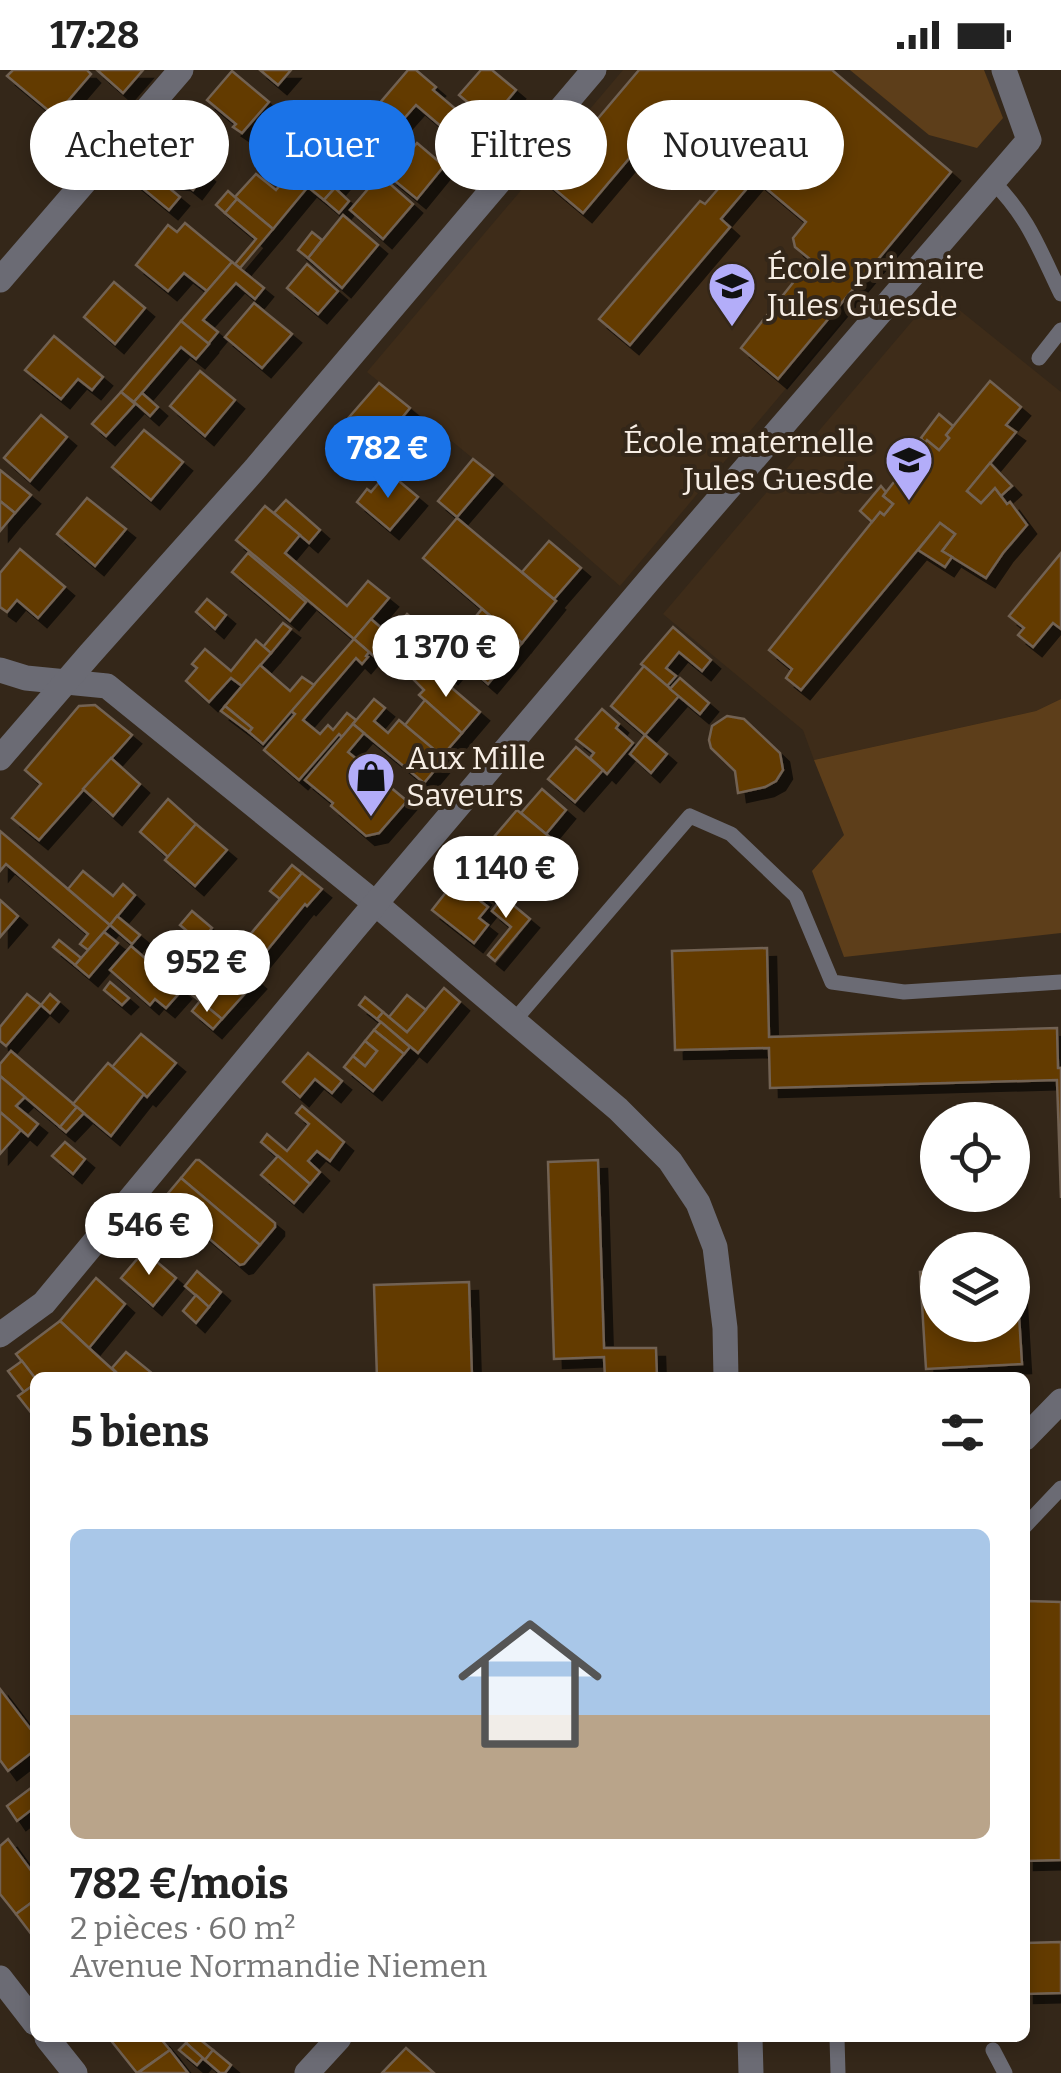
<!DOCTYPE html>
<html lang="fr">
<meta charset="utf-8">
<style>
body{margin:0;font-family:Bitter,serif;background:#f6f6f6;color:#222;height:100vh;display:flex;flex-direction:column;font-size:38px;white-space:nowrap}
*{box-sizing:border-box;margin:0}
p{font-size:32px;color:#767676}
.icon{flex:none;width:55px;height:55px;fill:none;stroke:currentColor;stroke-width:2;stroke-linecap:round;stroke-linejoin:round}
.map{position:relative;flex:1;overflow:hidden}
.details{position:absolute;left:30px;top:1302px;width:1000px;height:670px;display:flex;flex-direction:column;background:#fff;border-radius:15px;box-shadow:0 5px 15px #0003}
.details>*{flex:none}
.guide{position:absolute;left:30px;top:30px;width:1002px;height:90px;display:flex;gap:20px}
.fabs{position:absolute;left:920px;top:1032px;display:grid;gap:20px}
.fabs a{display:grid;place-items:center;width:110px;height:110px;border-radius:50%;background:#fff;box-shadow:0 5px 15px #0003;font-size:50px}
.price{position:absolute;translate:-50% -85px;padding:0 22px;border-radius:35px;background:#fff;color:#222;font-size:32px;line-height:65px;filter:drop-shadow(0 2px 5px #0008)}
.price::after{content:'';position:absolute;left:50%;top:60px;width:30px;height:22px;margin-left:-15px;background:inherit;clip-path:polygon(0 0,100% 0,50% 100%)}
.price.active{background:#1a73e8;color:#fff}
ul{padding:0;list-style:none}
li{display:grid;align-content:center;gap:20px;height:530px;padding:0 40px}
li span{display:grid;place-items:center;height:310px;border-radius:15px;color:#555}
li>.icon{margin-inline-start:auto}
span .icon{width:180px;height:180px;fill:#fffc;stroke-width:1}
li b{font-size:42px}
h2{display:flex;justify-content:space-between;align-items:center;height:120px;padding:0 40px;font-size:42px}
.pill{padding:0 35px;border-radius:45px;background:#fff;box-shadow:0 5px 15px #0003;font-size:35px;line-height:90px}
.pill.active{background:#1a73e8;color:#fff}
.status{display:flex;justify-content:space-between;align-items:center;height:70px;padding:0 50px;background:#fff;direction:ltr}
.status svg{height:28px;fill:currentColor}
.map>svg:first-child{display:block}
</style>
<div class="status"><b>17:28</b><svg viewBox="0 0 49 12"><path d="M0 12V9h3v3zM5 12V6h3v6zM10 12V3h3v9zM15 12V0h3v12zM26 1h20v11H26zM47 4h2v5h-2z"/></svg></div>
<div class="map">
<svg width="1061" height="2003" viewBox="0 0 1061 2003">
<defs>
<filter id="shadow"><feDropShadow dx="9" dy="9" stdDeviation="0" flood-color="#0009"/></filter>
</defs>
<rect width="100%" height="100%" fill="#342719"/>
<!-- built -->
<g fill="#3e2c19">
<path d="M623,0H833L961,110L620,516L497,408L367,302Z"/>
<path d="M937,222L1061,322V629L1036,641L814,690L803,660L663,544Z"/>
</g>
<!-- green -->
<g fill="#5d3e1a">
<path d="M850,0H984L1003,48L977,78L929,65Z"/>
<path d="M1061,629V863L844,887L812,801L844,765L814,690L1036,641Z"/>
</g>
<!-- building -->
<g fill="#633a00" stroke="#726252" stroke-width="2.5" filter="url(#shadow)">
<path d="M13,0H87L91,4L55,46L7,6Z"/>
<path d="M97,0H143L123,23Z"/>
<path d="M260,0H291L278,15Z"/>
<path d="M408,0H416L436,17L433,20L478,58L463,75L416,35L400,53L379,34Z"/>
<path d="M481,0H492L516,20L490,51L459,25Z"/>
<path d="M639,0H832L951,102L778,309L741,278L811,190L795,177L793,168L806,152L755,109L721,149L730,157L630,275L599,249L700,131L705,134L739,95L693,56L678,73L675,71L667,79L664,76L652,89L638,78L583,143L545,111Z"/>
<path d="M232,1L269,32L242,63L233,57L236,54L207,30Z"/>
<path d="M191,34L217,55L189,88L163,66Z"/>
<path d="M379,34L395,48L366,81L350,68Z"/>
<path d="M294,37L321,60L309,74L283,51Z"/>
<path d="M272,62L295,82L282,97L259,78Z"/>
<path d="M162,70L174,80L176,77L206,103L193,120L182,111L168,110L145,92Z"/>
<path d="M417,73L444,96L417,129L389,106Z"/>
<path d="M344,74L360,88L324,130L308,117Z"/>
<path d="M134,89L180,127L169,140L124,103Z"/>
<path d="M290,103L307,118L273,159L235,127L256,104L276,120Z"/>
<path d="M380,105L413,134L383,169L350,140Z"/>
<path d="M335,118L349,131L339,143L324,130Z"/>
<path d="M228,121L237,129L225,143L216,135Z"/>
<path d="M237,129L273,159L240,198L235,194L256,169L225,143Z"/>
<path d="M343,145L378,175L342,218L308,188Z"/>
<path d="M185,153L232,192L207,221L184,203L168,221L136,195L168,155L177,162Z"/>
<path d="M312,162L322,170L308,188L298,180Z"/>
<path d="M232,192L264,218L255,229L236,213L203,250L218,262L208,274L181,251Z"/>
<path d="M307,194L338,221L318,244L287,218Z"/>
<path d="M114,212L145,238L115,274L84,247Z"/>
<path d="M254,233L292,264L262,298L225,267Z"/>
<path d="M181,251L209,274L196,289L181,277L134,332L121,322Z"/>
<path d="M54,266L103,307L92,320L78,309L61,329L25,300Z"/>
<path d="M200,301L235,330L205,366L170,336Z"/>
<path d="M990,311L1021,337L1006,355L1016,362L967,421L981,433L995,418L1007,434L1010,432L1027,455L1003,483L986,508L942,481L955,464L940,453L801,620L786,608L792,599L769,580L880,442L884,445L893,434L883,426L927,370L939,380L949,368L946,365Z"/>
<path d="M379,313L410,338L376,379L344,353Z"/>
<path d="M121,322L135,334L106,366L92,354Z"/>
<path d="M142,323L158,337L150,346L134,332Z"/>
<path d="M939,344L953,356L946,365L949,368L939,380L927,370L925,373L921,368Z"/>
<path d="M41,345L67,367L30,411L4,388Z"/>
<path d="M144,360L183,392L151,430L112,397Z"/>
<path d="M473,389L493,405L457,447L438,431Z"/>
<path d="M990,393L1012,416L1001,426L995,418L981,433L967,421Z"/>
<path d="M0,400L31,425L15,443L0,431Z"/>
<path d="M388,402L418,427L390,460L357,432L367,419L371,422Z"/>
<path d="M881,416L886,422L883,426L893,434L884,445L880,442L872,452L860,441Z"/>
<path d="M87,428L126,459L95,496L57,464Z"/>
<path d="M286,430L320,460L309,473L274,443Z"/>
<path d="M0,431L15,443L0,461Z"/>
<path d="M265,436L300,465L285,483L347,536L368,511L389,528L354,569L236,470Z"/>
<path d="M457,448L556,531L522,573L423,488Z"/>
<path d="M940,453L955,464L942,481L952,487L945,497L918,480Z"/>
<path d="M549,471L581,498L554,529L522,502Z"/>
<path d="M20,479L65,517L38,548L17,530L7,542L0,537V503Z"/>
<path d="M248,483L306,532L290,551L232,502Z"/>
<path d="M1061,483V559L1053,553L1033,577L1018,565L1024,558L1009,546Z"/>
<path d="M207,529L226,545L215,559L196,542Z"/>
<path d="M482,539L522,573L488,614L448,579Z"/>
<path d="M407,544L461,591L449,605L394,559Z"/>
<path d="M371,549L393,568L376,588L354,569Z"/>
<path d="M283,553L291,559L271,583L263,577Z"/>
<path d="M673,557L711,590L702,601L679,582L666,598L676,606L667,616L641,594Z"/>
<path d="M354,569L369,582L366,586L368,587L362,594L356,588L303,650L320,664L328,655L333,660L347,643L356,650L342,667L339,664L299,710L264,680L295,644L291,641Z"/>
<path d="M256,570L271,583L242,616L231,608L209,632L186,611L197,598L192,594L205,579L231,601Z"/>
<path d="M260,595L290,621L302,607L314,615L263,674L249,662L252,658L225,636Z"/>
<path d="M426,596L480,642L462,663L419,625L424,620L414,610Z"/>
<path d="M644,596L679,626L645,665L611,636Z"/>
<path d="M680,608L709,633L700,644L670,619Z"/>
<path d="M374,629L385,638L374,651L388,663L399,650L445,688L424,713L353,654Z"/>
<path d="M425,630L462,663L442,686L405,655Z"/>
<path d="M95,635L132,665L39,770L12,748L41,714L25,700L79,636Z"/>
<path d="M225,636L252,658L249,662L221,641Z"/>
<path d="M602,639L619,654L616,658L633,673L607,704L590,688L594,683L576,669Z"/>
<path d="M727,646L744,649L780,683L783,700L776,711L765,717L738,723L735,701L711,678L709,670L712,656Z"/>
<path d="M353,654L364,663L348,682L407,731L379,763L366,766L331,736L333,733L305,710Z"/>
<path d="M645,665L667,684L651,703L630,684Z"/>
<path d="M576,677L603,700L575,732L548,709Z"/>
<path d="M111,688L140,714L113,746L83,719Z"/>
<path d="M542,719L566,740L546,764L521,743Z"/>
<path d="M168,729L196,754L168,787L140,762Z"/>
<path d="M517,740L552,769L516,811L482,781Z"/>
<path d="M196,754L227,780L195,816L165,790Z"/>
<path d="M0,761L110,855L88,880L80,874L88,864L6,794L0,801Z"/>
<path d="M292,795L302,803L280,829L270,821Z"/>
<path d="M83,801L113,826L123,814L135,825L110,855L68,819Z"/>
<path d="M302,803L322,819L307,836L305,834L255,895L237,880Z"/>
<path d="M458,807L482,826L479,830L488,837L479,848L488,855L474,873L432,840Z"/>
<path d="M488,814L530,849L495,891L488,885L511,857L492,841L498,833L483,821Z"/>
<path d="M0,830L18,846L0,867Z"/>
<path d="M192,841L212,858L200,872L180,855Z"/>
<path d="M117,846L140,865L132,874L110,855Z"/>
<path d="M104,862L118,873L89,907L75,895Z"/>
<path d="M59,870L81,888L75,895L53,877Z"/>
<path d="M131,876L182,920L166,938L155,929L150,935L110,900Z"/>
<path d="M767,878L769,967L1057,958L1058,998H1061V1128L1057,1010L770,1018L769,978L675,980L672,881Z"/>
<path d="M158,879L181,899L173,909L150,889Z"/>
<path d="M225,882L257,910L222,949L190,923Z"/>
<path d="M110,912L129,928L122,935L104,920Z"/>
<path d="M444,918L460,932L418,983L377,949L383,942L407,962Z"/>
<path d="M27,924L41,935L6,976L0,971V957Z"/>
<path d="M50,924L59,932L50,943L41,935Z"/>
<path d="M407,925L426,940L407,962L389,947Z"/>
<path d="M365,927L383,942L377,949L359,935Z"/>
<path d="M200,931L222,949L213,959L192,941Z"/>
<path d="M381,952L410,977L404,984L374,960Z"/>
<path d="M374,960L404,984L373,1021L344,997L353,986L365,996L377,981L365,971Z"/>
<path d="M141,964L176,993L147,1027L112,997Z"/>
<path d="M365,971L377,981L365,996L353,986Z"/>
<path d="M11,981L77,1037L60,1057L0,1006V994Z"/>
<path d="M308,983L342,1011L332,1023L315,1009L300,1027L283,1012Z"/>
<path d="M108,993L144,1024L111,1066L73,1034Z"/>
<path d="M0,1006L25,1027L16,1036L38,1054L28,1066L0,1042Z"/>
<path d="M302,1036L344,1072L330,1091L317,1081L308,1091L320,1102L310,1114L261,1072L267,1064L287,1081L309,1054L296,1043Z"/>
<path d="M77,1037L84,1043L66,1062L60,1057Z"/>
<path d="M0,1042L21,1060L0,1084Z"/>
<path d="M65,1072L85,1089L73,1104L52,1086Z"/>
<path d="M278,1086L310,1114L294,1133L261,1105Z"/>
<path d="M196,1090H199L275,1153V1157L260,1175L181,1108Z"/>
<path d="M598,1090L604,1278H656L657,1308H605L604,1287L554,1289L548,1092Z"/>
<path d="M181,1108L260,1175L244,1194L240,1195L165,1131V1127Z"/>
<path d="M144,1181L176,1208L153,1236L121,1208Z"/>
<path d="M1012,1197H1016L1022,1294L926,1299L920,1202L938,1201V1255H1012Z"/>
<path d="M197,1201L221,1222L209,1237L185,1216Z"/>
<path d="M96,1208L125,1234L89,1278L60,1251Z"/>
<path d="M469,1212L472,1307L377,1308L374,1215Z"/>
<path d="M196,1225L209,1237L196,1253L183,1241Z"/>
<path d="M60,1251L89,1278L122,1308H35L16,1284Z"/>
<path d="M126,1282L153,1304L151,1308H122L112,1298Z"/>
<path d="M22,1291L35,1308V1314L24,1322L8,1301Z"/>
<path d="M35,1314V1343L33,1345L18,1326Z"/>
<path d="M1025,1531L1061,1532V1790L1025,1791Z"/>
<path d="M0,1619L35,1665V1680L8,1701L0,1690Z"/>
<path d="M35,1715V1737L17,1751L7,1736Z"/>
<path d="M8,1769L35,1806V1830L16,1844L0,1824V1776Z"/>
<path d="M35,1830V1869L16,1844Z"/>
<path d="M1061,1872V1923L1025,1924V1873Z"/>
<path d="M109,1968H160L170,1980L137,2003Z"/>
<path d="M190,1968H198L213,1980L205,1990L186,1973Z"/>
<path d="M186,1973L203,1988L197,1995L179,1980Z"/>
<path d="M406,1978L434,2003H382Z"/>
<path d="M170,1980L188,2003H138Z"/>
<path d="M213,1980L231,1995L225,2003H220L205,1990Z"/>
</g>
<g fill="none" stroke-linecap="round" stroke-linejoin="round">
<!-- service -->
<g stroke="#6b6b74" stroke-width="15">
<path d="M993,112C1028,146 1040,181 1061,224"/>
<path d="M1039,288L1061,260"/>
<path d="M513,952L690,746L731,764L796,826L832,912L904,922L1061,912"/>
<path d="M1025,1456L1061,1418"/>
<path d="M837,1968L838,2003"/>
<path d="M993,1980L1005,2003"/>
</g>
<!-- minor -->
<g stroke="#6b6b74" stroke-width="25">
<path d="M0,210L181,0"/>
<path d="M0,600L26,608L107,616L376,834L618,1039L670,1091L698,1133L715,1177L725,1258L726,1308"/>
<path d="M0,688L90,584L255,399L594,0"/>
<path d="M0,1265L44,1233L354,859L650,509L1029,70L1004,0"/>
<path d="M1025,1368L1061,1331"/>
<path d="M0,1908L35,1953"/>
<path d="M47,1968L75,2003"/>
<path d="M750,1968L751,2003"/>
<path d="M307,2003L339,1968"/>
</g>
</g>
<!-- icons -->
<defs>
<g id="school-pin" transform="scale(2.5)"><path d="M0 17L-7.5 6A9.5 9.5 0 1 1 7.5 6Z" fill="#b3adf9" stroke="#342719"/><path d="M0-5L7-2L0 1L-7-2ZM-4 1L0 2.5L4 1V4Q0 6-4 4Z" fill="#111"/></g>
<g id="shop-pin" transform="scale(2.5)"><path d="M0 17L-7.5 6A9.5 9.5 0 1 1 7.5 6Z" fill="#b3adf9" stroke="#342719"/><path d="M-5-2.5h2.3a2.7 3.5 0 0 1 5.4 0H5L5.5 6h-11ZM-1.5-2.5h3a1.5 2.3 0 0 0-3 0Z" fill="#111"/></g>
</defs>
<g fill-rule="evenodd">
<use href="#school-pin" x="732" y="216"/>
<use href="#school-pin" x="909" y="390"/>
<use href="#shop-pin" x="371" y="706"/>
</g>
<g text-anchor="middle" stroke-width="8" stroke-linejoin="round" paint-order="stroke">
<!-- poi labels -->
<g font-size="32" fill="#f7eee5" stroke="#342719" text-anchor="start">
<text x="767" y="209">École primaire<tspan x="767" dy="37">Jules Guesde</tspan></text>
<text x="874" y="383" text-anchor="end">École maternelle<tspan x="874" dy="37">Jules Guesde</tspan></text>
<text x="406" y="699">Aux Mille<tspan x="406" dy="37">Saveurs</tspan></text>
</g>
</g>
</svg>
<div class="fabs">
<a><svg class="icon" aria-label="locate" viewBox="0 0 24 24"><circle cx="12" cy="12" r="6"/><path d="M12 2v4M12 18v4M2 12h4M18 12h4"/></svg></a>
<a><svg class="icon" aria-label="layers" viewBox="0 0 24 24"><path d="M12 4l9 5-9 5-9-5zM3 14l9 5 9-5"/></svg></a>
</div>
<b class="price active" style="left:388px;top:431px">782 €</b>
<b class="price" style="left:446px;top:630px">1 370 €</b>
<b class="price" style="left:506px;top:851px">1 140 €</b>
<b class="price" style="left:207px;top:945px">952 €</b>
<b class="price" style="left:149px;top:1208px">546 €</b>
<div class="guide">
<a class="pill">Acheter</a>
<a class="pill active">Louer</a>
<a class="pill">Filtres</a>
<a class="pill">Nouveau</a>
</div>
<section class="details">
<h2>5 biens<svg class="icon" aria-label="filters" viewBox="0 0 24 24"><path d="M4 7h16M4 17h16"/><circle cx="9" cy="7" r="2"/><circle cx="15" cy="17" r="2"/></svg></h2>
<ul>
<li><span style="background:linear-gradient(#a9c7e8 60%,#b9a48a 0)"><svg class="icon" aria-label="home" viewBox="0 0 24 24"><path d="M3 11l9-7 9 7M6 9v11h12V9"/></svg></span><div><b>782 €/mois</b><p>2 pièces · 60 m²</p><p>Avenue Normandie Niemen</p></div></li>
</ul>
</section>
</div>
